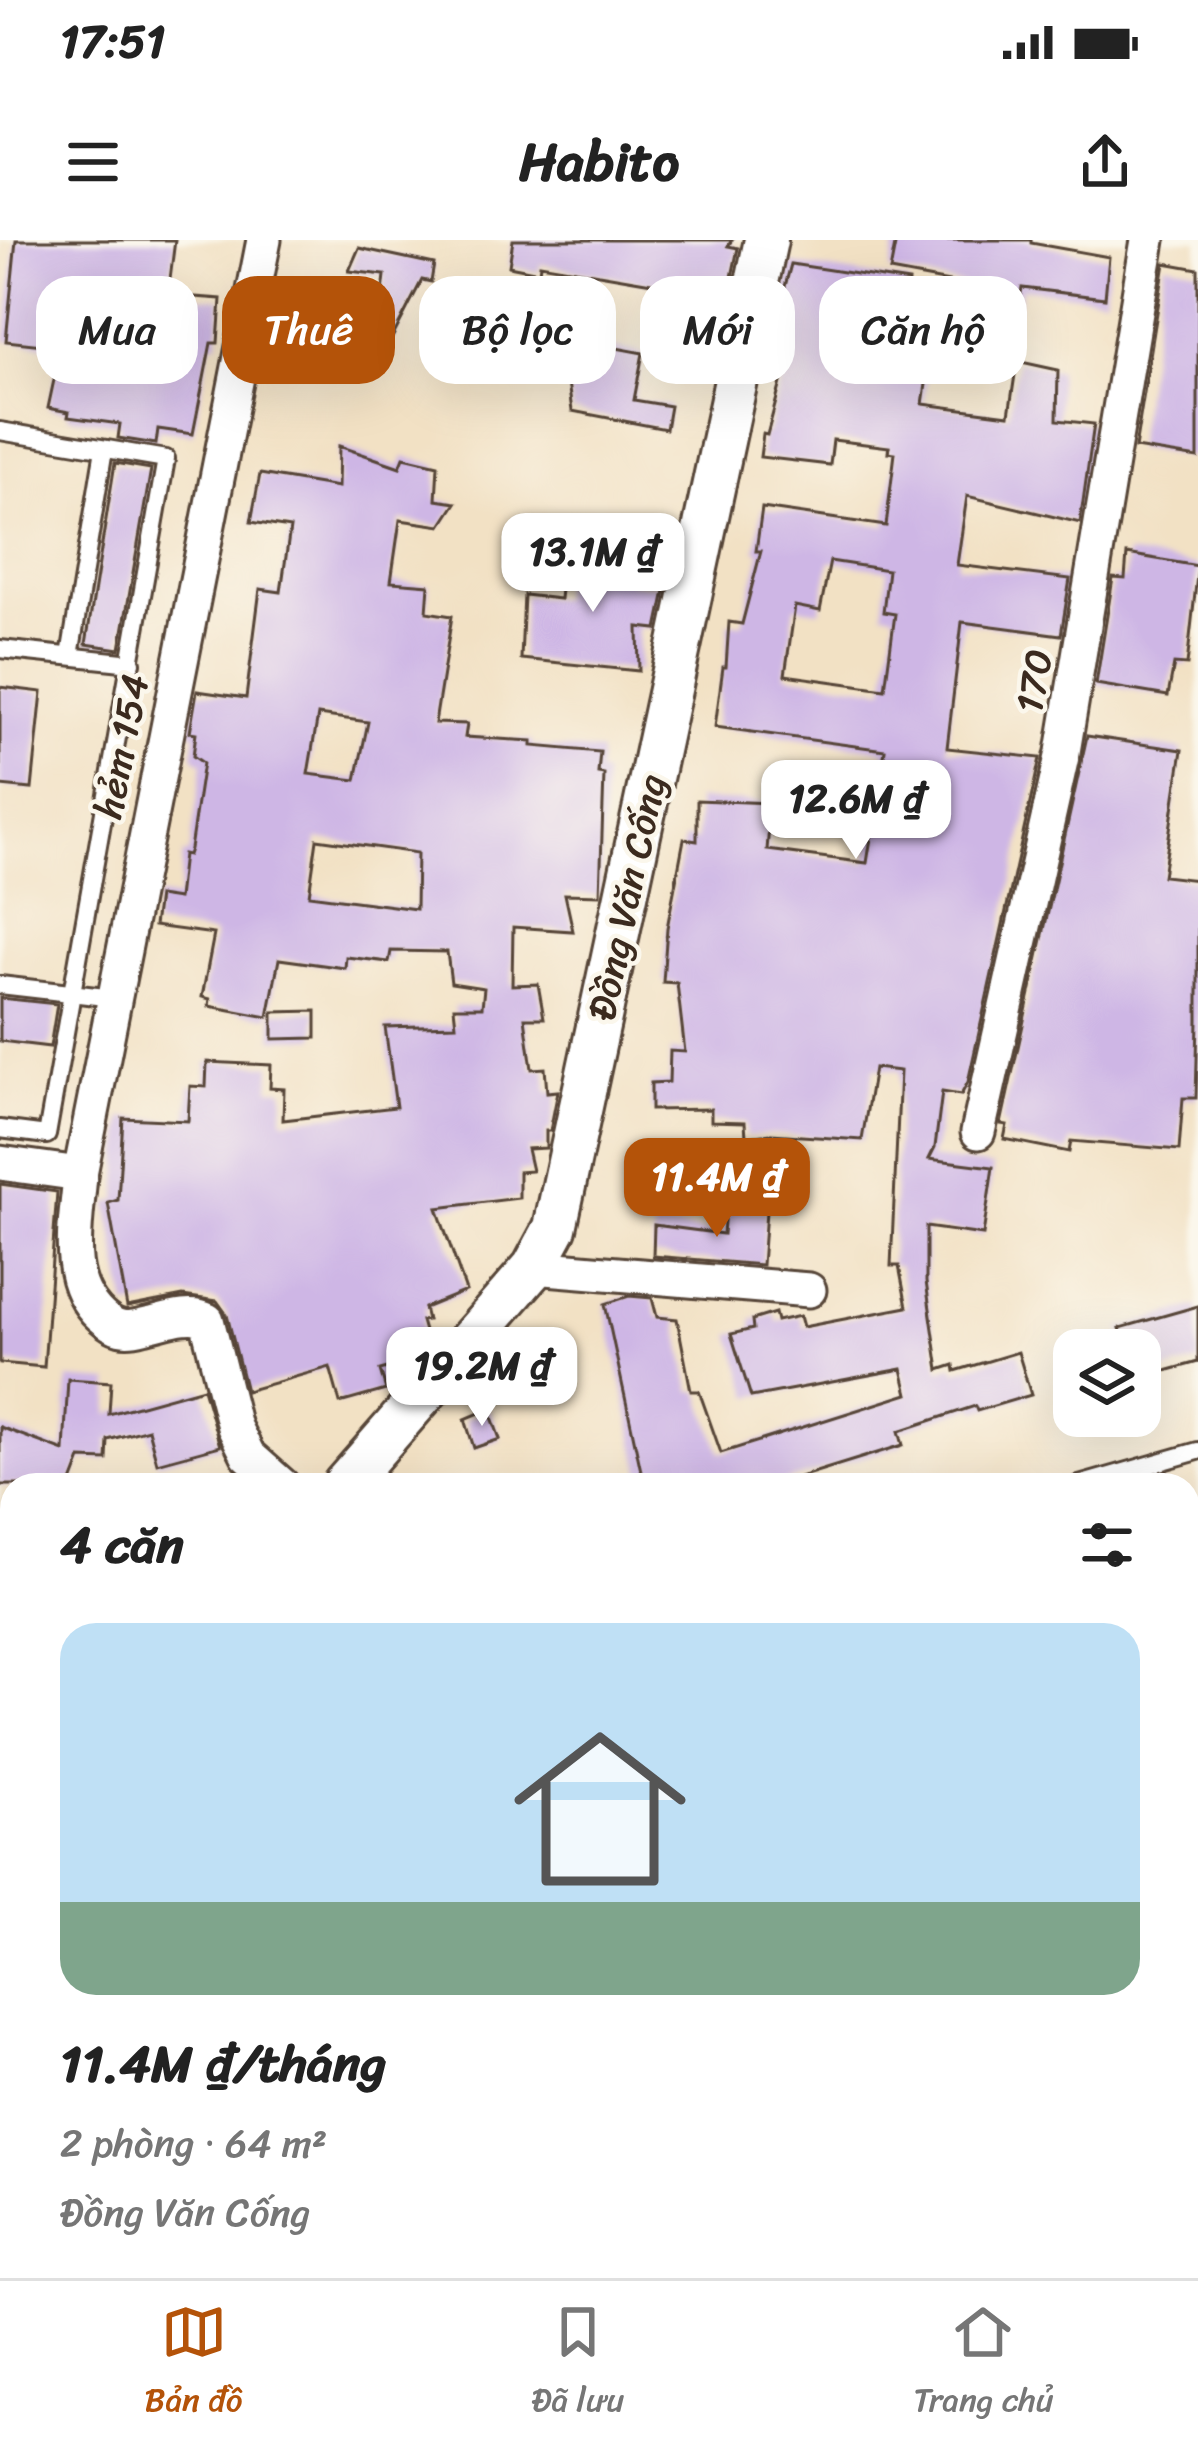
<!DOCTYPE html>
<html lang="vi">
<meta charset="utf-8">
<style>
body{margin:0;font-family:Sriracha,sans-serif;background:#f6f6f6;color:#222;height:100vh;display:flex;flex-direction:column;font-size:45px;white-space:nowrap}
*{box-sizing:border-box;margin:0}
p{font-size:39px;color:#767676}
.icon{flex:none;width:66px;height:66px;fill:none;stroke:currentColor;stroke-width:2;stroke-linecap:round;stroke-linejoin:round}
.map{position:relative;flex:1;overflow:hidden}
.drawer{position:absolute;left:0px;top:1233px;width:1200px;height:807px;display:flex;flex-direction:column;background:#fff;border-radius:36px 36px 0 0;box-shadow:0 12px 48px #0002}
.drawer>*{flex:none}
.top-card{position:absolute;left:36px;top:36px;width:1128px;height:108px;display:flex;gap:24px}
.buttons{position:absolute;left:1053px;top:1089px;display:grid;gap:24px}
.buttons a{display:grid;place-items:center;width:108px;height:108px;border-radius:24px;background:#fff;box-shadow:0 12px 48px #0002;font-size:60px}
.price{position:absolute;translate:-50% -102px;padding:0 27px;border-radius:24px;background:#fff;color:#222;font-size:39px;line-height:78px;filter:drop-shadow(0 3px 6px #0008)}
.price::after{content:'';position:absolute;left:50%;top:72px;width:36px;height:27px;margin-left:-18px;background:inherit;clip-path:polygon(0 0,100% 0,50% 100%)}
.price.selected{background:#b45309;color:#fff}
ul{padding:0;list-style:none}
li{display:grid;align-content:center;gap:24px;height:636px;padding:0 60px}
li span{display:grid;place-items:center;height:372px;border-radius:36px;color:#555}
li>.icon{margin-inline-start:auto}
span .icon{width:216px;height:216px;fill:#fffc;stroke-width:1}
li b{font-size:51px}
h2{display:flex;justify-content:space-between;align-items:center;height:144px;padding:0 60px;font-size:51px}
.tag{padding:0 42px;border-radius:36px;background:#fff;box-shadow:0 12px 48px #0002;font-size:42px;line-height:108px}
.tag.selected{background:#b45309;color:#fff}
.status{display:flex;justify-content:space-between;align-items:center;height:84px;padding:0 60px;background:#fff;direction:ltr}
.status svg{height:33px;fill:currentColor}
header{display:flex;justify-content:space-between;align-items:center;height:156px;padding:0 60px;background:#fff;font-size:54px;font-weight:700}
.menu{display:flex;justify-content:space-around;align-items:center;height:168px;border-top:3px solid #e0e0e0;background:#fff;font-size:33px;color:#767676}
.menu a{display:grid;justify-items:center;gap:6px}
.menu .selected{color:#b45309}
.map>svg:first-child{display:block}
</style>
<div class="status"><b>17:51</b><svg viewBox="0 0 49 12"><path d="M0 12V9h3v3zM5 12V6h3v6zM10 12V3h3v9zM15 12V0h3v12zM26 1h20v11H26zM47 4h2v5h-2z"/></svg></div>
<header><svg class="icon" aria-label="menu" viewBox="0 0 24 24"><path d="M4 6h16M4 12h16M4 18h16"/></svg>Habito<svg class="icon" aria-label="share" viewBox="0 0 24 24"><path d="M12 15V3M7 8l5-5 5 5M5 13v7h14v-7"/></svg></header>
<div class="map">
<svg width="1198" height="2038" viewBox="0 0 1198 2038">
<rect width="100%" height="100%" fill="#fbf7ec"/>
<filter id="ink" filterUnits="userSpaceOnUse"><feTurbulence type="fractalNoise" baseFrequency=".00833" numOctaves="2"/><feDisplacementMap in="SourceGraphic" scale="24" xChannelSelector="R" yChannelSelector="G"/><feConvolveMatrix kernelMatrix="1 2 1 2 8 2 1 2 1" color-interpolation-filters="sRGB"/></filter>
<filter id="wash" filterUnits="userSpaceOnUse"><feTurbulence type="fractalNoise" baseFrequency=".004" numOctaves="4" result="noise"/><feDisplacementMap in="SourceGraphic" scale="48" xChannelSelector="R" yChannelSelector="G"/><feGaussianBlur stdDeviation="2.7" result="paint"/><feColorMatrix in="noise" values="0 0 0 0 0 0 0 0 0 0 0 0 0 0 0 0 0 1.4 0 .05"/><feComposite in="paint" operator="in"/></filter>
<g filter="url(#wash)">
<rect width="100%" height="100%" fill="#f2e1c4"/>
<g id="blocks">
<!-- building -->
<g fill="#ceb6e5" fill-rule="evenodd">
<path d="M16,0H175L168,55L221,59L218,103H211L193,194L158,189L156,204L118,198L120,184L68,177L69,172L48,168L61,107L6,101ZM63,37L108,43L105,87L58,81Z"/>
<path d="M513,0H732L728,6L738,8L728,56L540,24L539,32L509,26Z"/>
<path d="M896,0H1031V3L1109,17L1105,58L1022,48L1009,117L965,109L976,47L890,31Z"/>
<path d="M359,8L434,24L431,42L422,40L377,127L378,99L340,91L341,68L381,71L385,35L349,31Z"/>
<path d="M1165,23L1198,29V218L1135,208Z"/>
<path d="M791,24L909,42L905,86L934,91L923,164L1009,175L1017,121L1058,130L1057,180L1094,184L1080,283L967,256L957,325L1070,339L1061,395L962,382L947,508L1040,518L968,842L961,855L942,852L935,907L929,919L993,927L983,995L926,987V1042L939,1130L954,1125L955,1131L1018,1112L1031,1155L977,1171L975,1166L899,1191L903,1205L774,1245H644L605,1064L629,1056L652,1058L657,1077L677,1079L691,1151H699L721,1213L908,1154L902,1129L751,1157L731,1094L753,1089L752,1080L775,1073L777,1081L800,1076L803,1087L907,1067L899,1026H891L900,831L874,828L862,900L771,894L746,897L745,882L711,881V869L651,870V843L669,842L670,811L685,812L677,743L663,742L667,688L684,599L697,601V560L771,563L767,610L867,623L885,510L715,487L723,427H726L729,382L742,384L761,311H756L762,268L886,286L895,213L888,212L889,207L833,200L830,225L760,217L763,194L767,195L793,98L772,95ZM830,321L888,330L883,372L895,374L885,449L785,435L795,366L820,371Z"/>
<path d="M611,107L643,113L634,160L670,166L666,189L572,171L566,128Z"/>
<path d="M339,206L400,227L404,217L438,225L436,260L456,263L441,286L400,280L391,342L429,345L427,372L452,376L435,483L467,484L465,497L532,501V506L600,512L598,533L604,534L600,655L565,654L573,691L513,687L512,745L538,744L544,778H525L532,829L545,828L547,852L558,851L550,891H546V908L527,909L532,931L519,932V958L437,968L466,1051L424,1068L427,1080L421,1081L429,1109L420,1119L380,1130L386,1150L340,1163L330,1127L246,1151L227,1075L217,1061L183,1056L127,1067L108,963L118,960L123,878L188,881L190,846L206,847L207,822L271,825L270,848L284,849L283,880L396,867L385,787L456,785L454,767H482L484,748L451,743L447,712L391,711L389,722L346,717L345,728L279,719L268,777L209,766L210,759L202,757L214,694L154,686L158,656L178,659L183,614L188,615L190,609L203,523L193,516L196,493L190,492L197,451L246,458L260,349L281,352L290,288L251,282L260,234L338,247ZM318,475L368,482L356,540L308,534ZM317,599L417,613L416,669L309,655Z"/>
<path d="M115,223L151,229L120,409L86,404Z"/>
<path d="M593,306L634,310L631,343L666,346L657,389L638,387L639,431L521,419L524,355L560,359L563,329L591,331Z"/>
<path d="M1127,314L1198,326L1187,425L1174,424L1168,456L1096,444L1113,338L1125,339Z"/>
<path d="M0,447L42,452L32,549L0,546Z"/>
<path d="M1087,496L1182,510L1163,636L1198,640V780L1196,858H1183L1179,910L1071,901L1069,912L1004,899L1007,885L1001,884Z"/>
<path d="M0,758L57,764L50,807L0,801Z"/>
<path d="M316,771V798L273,799V772Z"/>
<path d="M0,944L57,952L44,1127L0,1123Z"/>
<path d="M725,969L766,971L762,1025L653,1016L654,985L723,994Z"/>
<path d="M1198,1066V1122L1140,1138V1110H1127L1120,1088Z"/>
<path d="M68,1139L111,1142L109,1174L203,1148L220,1206L157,1223L148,1189L108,1200L107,1220L81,1219L71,1245H0V1187L64,1211Z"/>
<path d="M489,1169L500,1199L474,1208L465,1179Z"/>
</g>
</g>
</g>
<g filter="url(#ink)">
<use href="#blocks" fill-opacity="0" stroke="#564537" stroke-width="3"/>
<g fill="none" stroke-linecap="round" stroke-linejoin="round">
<!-- service casing -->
<g stroke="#564537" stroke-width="22">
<g id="service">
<path d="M0,191L166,219L47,895L0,889"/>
<path d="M0,409L132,423"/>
<path d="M70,416L104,209"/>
<path d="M0,745L114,758"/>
<path d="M1079,1245L1198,1211"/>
<path d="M403,2028L405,2038"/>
</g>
</g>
<!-- minor casing -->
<g stroke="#564537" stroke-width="39">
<g id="minor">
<path d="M264,0L80,934C77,982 61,1039 101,1076C115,1089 125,1091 143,1086C163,1082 189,1071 207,1080L234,1187L248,1215L282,1245"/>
<path d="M978,892L1063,512L1148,0"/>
<path d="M0,923L80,934"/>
<path d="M534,1027L809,1050"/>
</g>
</g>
<!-- tertiary casing -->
<g stroke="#564537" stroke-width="48">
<g id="tertiary">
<path d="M344,1245L534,1027L555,988L766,0"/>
<path d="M0,1362L12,1372"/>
<path d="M0,1603L12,1592"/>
</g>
</g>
<!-- service -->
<use href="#service" stroke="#fff" stroke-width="16"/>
<!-- minor -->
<use href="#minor" stroke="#fff" stroke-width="33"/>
<!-- tertiary -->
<use href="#tertiary" stroke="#fff" stroke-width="42"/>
</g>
</g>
<g text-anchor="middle" stroke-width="9" stroke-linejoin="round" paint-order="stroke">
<!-- street labels -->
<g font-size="39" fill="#3b2a1e" stroke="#fbf7ec">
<text transform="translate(1033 441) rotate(-80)" y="14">170</text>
<text transform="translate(121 506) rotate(-79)" y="14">hẻm 154</text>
<text transform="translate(626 657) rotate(-78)" y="14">Đồng Văn Cống</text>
</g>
</g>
</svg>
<div class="buttons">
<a><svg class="icon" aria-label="layers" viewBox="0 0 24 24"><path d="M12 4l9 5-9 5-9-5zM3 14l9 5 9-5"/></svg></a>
</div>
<b class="price" style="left:593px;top:375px">13.1M ₫</b>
<b class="price" style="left:856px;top:622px">12.6M ₫</b>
<b class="price selected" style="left:717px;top:1000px">11.4M ₫</b>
<b class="price" style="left:482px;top:1189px">19.2M ₫</b>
<div class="top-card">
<a class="tag">Mua</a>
<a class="tag selected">Thuê</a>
<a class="tag">Bộ lọc</a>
<a class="tag">Mới</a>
<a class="tag">Căn hộ</a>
</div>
<section class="drawer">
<h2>4 căn<svg class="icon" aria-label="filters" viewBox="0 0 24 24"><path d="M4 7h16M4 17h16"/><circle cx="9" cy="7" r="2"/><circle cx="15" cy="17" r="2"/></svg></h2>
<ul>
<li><span style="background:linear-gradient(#bfe0f5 75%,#7fa58c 0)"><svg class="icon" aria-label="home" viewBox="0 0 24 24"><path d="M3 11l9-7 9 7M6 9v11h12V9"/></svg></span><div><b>11.4M ₫/tháng</b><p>2 phòng · 64 m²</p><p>Đồng Văn Cống</p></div></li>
</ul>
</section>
</div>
<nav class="menu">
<a class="selected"><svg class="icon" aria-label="map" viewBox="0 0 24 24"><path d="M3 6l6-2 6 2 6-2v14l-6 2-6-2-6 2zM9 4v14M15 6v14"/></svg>Bản đồ</a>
<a><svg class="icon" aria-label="saved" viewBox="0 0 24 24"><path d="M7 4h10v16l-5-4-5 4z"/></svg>Đã lưu</a>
<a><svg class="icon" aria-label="home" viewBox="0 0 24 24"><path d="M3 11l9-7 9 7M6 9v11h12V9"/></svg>Trang chủ</a>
</nav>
